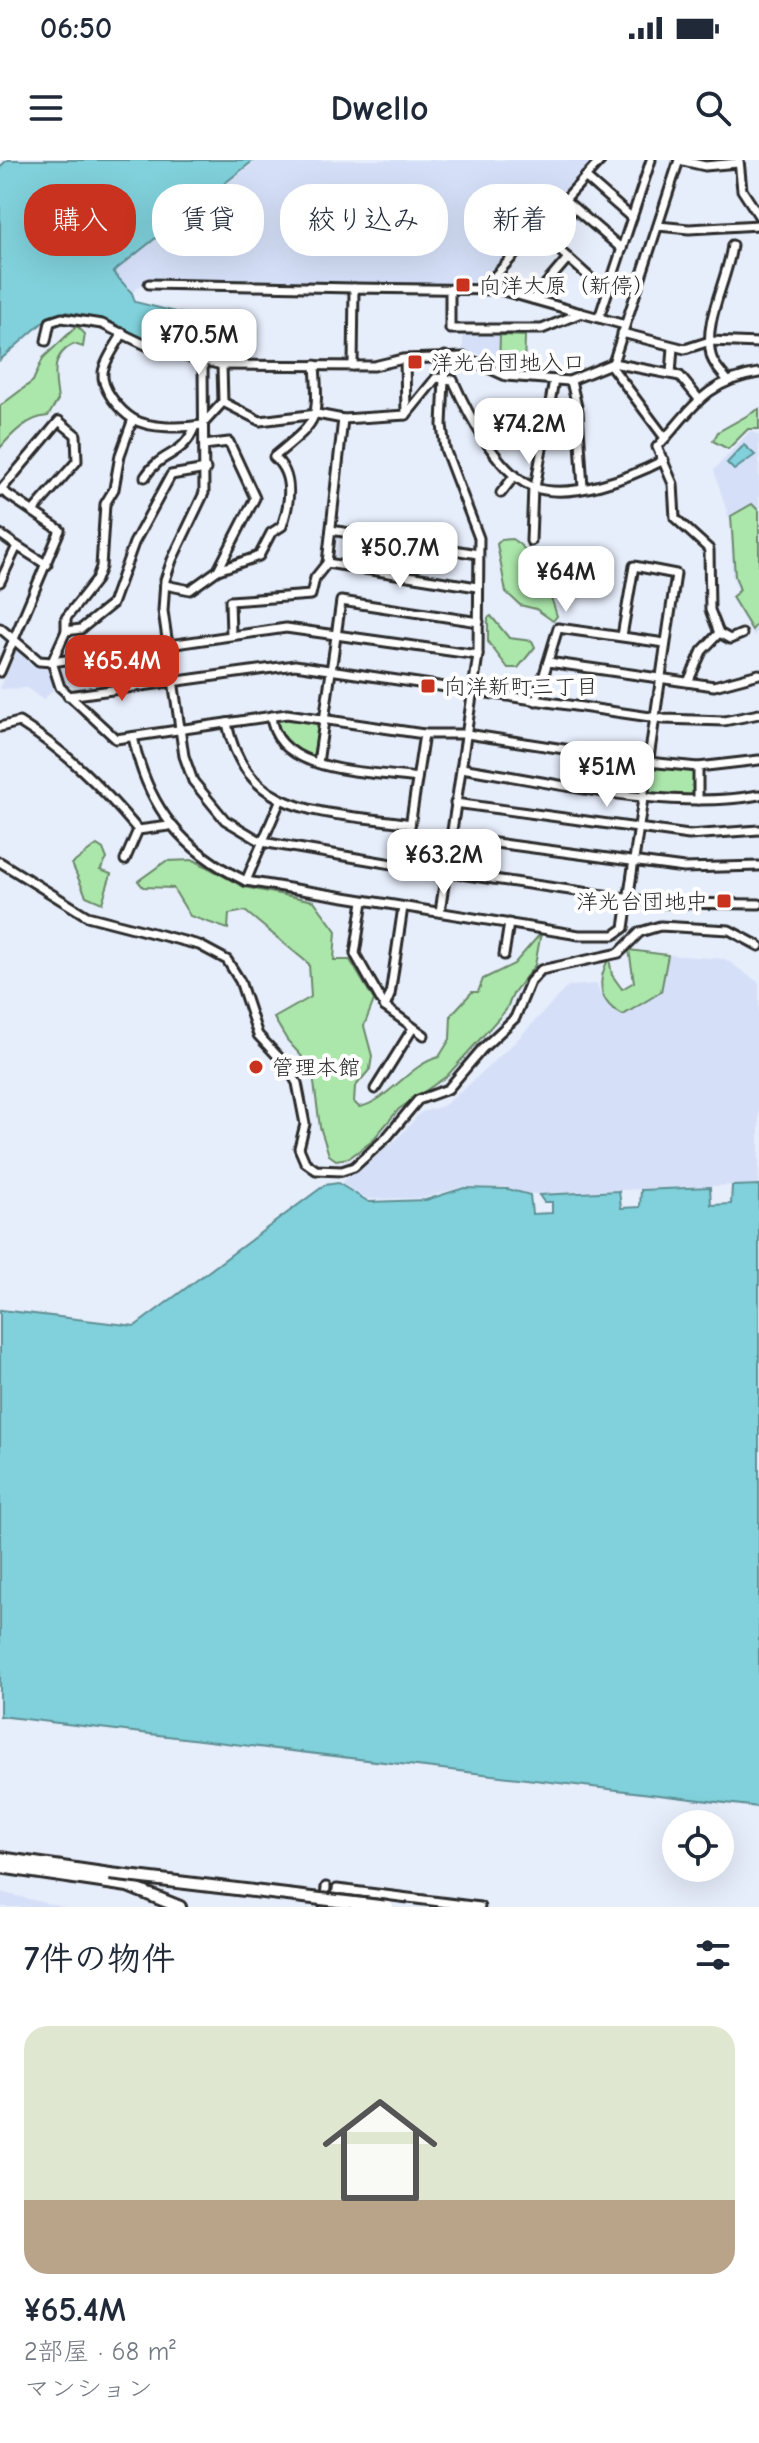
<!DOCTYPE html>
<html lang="ja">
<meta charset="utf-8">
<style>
body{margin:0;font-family:"Comic Neue","Klee One",sans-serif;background:#f6f6f7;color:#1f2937;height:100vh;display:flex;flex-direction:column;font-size:30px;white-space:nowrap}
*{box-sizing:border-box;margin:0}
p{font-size:26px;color:#747a83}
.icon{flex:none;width:44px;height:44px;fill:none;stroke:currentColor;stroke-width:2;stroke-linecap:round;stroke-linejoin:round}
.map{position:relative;height:1747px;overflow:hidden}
.details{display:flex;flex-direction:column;background:#fff;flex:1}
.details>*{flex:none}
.guide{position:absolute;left:24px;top:24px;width:712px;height:72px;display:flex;gap:16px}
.controls{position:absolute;left:662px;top:1650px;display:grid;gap:16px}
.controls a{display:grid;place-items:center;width:72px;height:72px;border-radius:50%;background:#fff;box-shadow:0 8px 32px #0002;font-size:40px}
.price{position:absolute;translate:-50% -68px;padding:0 18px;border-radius:16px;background:#fff;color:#222;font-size:26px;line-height:52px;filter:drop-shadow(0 2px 4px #0008)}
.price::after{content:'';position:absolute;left:50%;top:48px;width:24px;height:18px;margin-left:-12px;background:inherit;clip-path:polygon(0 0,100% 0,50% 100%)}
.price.current{background:#c8321e;color:#fff}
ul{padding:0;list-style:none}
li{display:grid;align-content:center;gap:16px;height:424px;padding:0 24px}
li span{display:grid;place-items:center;height:248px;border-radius:24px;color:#555}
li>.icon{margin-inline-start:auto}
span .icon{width:144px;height:144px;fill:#fffc;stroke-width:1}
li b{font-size:34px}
h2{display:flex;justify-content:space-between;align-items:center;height:96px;padding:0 24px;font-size:34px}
.chip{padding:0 28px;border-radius:32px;background:#fff;box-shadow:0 8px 32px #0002;font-size:28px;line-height:72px}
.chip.current{background:#c8321e;color:#fff}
.status{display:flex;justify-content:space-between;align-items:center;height:56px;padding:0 40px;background:#fff;direction:ltr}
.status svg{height:22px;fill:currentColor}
header{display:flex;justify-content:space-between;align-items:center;height:104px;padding:0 24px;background:#fff;font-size:36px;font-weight:700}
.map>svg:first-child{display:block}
</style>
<div class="status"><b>06:50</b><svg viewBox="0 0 49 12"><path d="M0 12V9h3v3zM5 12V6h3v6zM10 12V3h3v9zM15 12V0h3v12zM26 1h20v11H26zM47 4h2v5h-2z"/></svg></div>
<header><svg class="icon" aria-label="menu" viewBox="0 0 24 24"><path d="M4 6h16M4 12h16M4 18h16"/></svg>Dwello<svg class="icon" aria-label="search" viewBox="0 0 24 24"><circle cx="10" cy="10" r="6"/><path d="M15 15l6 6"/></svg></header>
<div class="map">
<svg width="759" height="1747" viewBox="0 0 759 1747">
<rect width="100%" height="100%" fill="#e6edfb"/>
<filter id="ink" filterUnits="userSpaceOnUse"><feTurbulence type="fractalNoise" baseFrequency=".0125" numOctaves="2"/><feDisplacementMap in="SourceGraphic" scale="16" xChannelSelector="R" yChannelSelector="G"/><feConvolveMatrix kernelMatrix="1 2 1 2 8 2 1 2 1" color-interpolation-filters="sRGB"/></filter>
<g filter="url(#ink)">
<!-- built -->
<g fill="#d5e0f8">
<path d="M257,0H597L489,118L476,124L145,121L133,132L113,112Z"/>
<path d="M463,174L500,175L499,208L478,193L463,191Z"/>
<path d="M750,271L759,275V469L754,476L730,437L738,430L732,415L731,365L714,310Z"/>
<path d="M18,489L38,506L51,510L53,530L43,540L27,528L0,529L14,490Z"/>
<path d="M668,795L725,799L759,823V1024L528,1034L505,1027H462L424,1038L367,1039L341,1023L396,980L421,952L443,946L463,930L515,882L568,826L597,824L601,835L623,855L661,832Z"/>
<path d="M0,1732L45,1743L64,1747H0Z"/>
</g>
<!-- green -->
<g fill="#abe6ab" stroke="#6b886b" stroke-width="2">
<path d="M77,166L85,174L83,187L74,184C48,196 56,220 58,240L48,256C28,257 12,274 0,288V246L33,221L43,198Z"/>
<path d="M500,175L525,176L524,210L499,208Z"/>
<path d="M759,249V269H748L728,289L713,281L718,272Z"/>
<path d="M752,344L759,351V461L752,470L732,437L740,430L735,416L731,356Z"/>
<path d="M512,379C535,392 550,432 557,456L553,461L536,449L520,445L506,432L497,384L501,380Z"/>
<path d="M491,456L509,478L532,481L535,487L518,508H508L488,482V458Z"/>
<path d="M292,556L321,562L312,599L283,582L276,561Z"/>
<path d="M654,606L694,610L696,634L693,637L651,633L648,629Z"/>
<path d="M97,685L103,689L107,699L100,710L111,714L102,743L86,736L72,704Z"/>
<path d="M194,700L244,727L314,741L336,771L334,800H350L374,840L364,866L372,896L370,909L355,927L354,942L359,947C388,942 408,905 439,897L450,879L451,855L472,832H478L483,819L514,804L541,773L535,805L514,832L506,850L447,916L399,949L371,982L349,998L336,1000L329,995L320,967L312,908L287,880L274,858L311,837L309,804L245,751L229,754L228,769L190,756L173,728L143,727L138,721L166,701Z"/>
<path d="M629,790L668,795L661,832L623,855C597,842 597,820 609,798L612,815L622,829L634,822Z"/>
</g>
<!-- water -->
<g fill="#80d1db" stroke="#5e8f95" stroke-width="2">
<path d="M7,0H254L113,112L132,133L135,142L241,168V201L164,189L104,160L66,152L50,156L0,200V7Z"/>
<path d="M744,285L755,295L734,310L727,303Z"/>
<path d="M338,1023L369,1042L426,1040L464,1028L508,1029L530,1035L532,1054L552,1053V1042H544L539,1035L619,1031L621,1048L640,1047L641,1030L710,1027L711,1045L731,1044L732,1026L759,1025V1647L0,1556V1150L135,1166L325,1025Z"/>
</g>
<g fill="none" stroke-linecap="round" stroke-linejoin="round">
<!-- minor casing -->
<g stroke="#2b2b2b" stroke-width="13">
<g id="minor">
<path d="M679,0L705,6L738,3"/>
<path d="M739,0L742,30L759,56"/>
<path d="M585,17L632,58"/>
<path d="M565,40L622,89"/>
<path d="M658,66L689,69L759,65"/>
<path d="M537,70L607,133"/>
<path d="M149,124L354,128"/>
<path d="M483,129L601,0"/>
<path d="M450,130V169H542L581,153L625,165"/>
<path d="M533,139L568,98"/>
<path d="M599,158L651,0"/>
<path d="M123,173C117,184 105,200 103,212C101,229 120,251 133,259C150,269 183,268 202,265L223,242"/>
<path d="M622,173L685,189L710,181L759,183"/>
<path d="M46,181L50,162L62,158L102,164L152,188L222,205L374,206L403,199L464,197L506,216L569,221L613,203L679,0"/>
<path d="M405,199L406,255"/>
<path d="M203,202L204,333L172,400L165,420L163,451L184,596L193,621L225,660L262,682L404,706L659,743L759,744"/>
<path d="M613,203L680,216L698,238"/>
<path d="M222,205L223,242L260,261L317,254L343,259L406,255L436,218L453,220C467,252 498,314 533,327C570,341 631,317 664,300"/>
<path d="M353,206L354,128L500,130L581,153"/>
<path d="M611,206L665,278"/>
<path d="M671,214L673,187"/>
<path d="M571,221L578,251L583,328"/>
<path d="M728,221C722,213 713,205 711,195C703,160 728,120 732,85"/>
<path d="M206,309L171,315L134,383L112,444L81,469L66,471L52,502L60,527L116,579L287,554L424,574H467L648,602L698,607L759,600"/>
<path d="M145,317C163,289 182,299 195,266"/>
<path d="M535,328L554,220"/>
<path d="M0,331L59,261L76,275L77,301L34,350"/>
<path d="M501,333L515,315"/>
<path d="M331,370L478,394"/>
<path d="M0,374L17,386L0,422"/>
<path d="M531,381L533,327"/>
<path d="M17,386L47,405"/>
<path d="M327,403L477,427"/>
<path d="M218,410L259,396L271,373L282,366C290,343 294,314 274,297C318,260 319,263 315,205"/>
<path d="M165,425L190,430L218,410L255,338L229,282L204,285"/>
<path d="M0,468L39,501L52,502L286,468L478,495"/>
<path d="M66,471V458L96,420L101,407L105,344L114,329L120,295L133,259"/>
<path d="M719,473L710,450L709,389L675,358L673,324L657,287C692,250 704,221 759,213"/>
<path d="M231,474L230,441L311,435L315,418L327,403L343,259"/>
<path d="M548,502L714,526L759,514"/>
<path d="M0,512L60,370L1,330"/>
<path d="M688,522L702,491L719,473L730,479L742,474"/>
<path d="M68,536L295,505L664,559L724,561L759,554"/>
<path d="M536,541L558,468L665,483"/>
<path d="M271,556C276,615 372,611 417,618"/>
<path d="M227,563C246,660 329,651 410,664"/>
<path d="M0,567L19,562C67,592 102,627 138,670L169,666"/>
<path d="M133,577C147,646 182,691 246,721L579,775H614L624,768L676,414L634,406L622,476"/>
<path d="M318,603L341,441L479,462"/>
<path d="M461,608C552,622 669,652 759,635"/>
<path d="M698,640V607"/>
<path d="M455,643L689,675L759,670"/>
<path d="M450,677L684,708L759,706"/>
<path d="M125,700L138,670"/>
<path d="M0,702L87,756L199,785L227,800L240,821L258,875L287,906L297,923L305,964L299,988L305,1002L316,1010L342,1011L354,1007L387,977L418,940L448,929L482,889L515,858L530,822L541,810L619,793L640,772L660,766L729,770L759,786"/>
<path d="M404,706L424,574"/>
<path d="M246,721L280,641"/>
<path d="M363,741L355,794L385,847L424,875"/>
<path d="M440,752L478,495L479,378L445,289L442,265L445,196"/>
<path d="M504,795L509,763"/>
<path d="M385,847L390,835L403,747"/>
<path d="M375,929L413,868"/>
<path d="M324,1747L326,1727"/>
<path d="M335,1747L337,1729L480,1747"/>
</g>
</g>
<!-- highway casing -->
<g stroke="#2b2b2b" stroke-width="16">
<g id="highway">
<path d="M0,1698L110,1714"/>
<path d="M0,1707L128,1726L180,1747"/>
</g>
</g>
<!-- minor -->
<use href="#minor" stroke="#fff" stroke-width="7"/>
<!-- highway -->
<use href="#highway" stroke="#fff" stroke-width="10"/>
<!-- highway-bridge casing -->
<g stroke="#2b2b2b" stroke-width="16" stroke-linecap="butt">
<path id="highway-bridge" d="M110,1714L388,1747"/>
</g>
<!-- highway-bridge -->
<use href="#highway-bridge" stroke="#fff" stroke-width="10"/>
</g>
</g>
<!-- markers -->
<g fill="#c8321e" stroke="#fff" stroke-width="3">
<rect x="455" y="117" width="16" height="16" rx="4"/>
<rect x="407" y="194" width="16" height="16" rx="4"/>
<rect x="420" y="518" width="16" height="16" rx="4"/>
<rect x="716" y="733" width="16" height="16" rx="4"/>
<circle cx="256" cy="907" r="8"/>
</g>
<g text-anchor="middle" stroke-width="8" stroke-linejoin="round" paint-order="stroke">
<!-- poi labels -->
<g font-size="22" fill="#2b2b2b" stroke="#fff" text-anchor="start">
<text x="479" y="133">向洋大原（新停）</text>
<text x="431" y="210">洋光台団地入口</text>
<text x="444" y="534">向洋新町三丁目</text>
<text x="708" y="749" text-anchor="end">洋光台団地中</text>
<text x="272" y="915">管理本館</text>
</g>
</g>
</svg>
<div class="controls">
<a><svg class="icon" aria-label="locate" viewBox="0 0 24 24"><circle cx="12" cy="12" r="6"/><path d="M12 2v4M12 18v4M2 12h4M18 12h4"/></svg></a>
</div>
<b class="price" style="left:199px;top:217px">¥70.5M</b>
<b class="price" style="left:529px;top:306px">¥74.2M</b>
<b class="price" style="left:400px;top:430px">¥50.7M</b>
<b class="price" style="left:566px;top:454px">¥64M</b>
<b class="price current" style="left:122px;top:543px">¥65.4M</b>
<b class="price" style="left:607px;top:649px">¥51M</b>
<b class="price" style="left:444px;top:737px">¥63.2M</b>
<div class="guide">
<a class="chip current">購入</a>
<a class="chip">賃貸</a>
<a class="chip">絞り込み</a>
<a class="chip">新着</a>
</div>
</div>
<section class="details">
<h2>7件の物件<svg class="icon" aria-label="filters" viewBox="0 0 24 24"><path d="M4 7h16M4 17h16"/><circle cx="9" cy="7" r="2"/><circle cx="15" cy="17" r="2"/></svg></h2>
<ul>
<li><span style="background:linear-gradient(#dfe7d0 70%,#b9a48a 0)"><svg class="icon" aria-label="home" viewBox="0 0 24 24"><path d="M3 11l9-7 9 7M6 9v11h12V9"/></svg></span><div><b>¥65.4M</b><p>2部屋 · 68 m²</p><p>マンション</p></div></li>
</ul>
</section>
